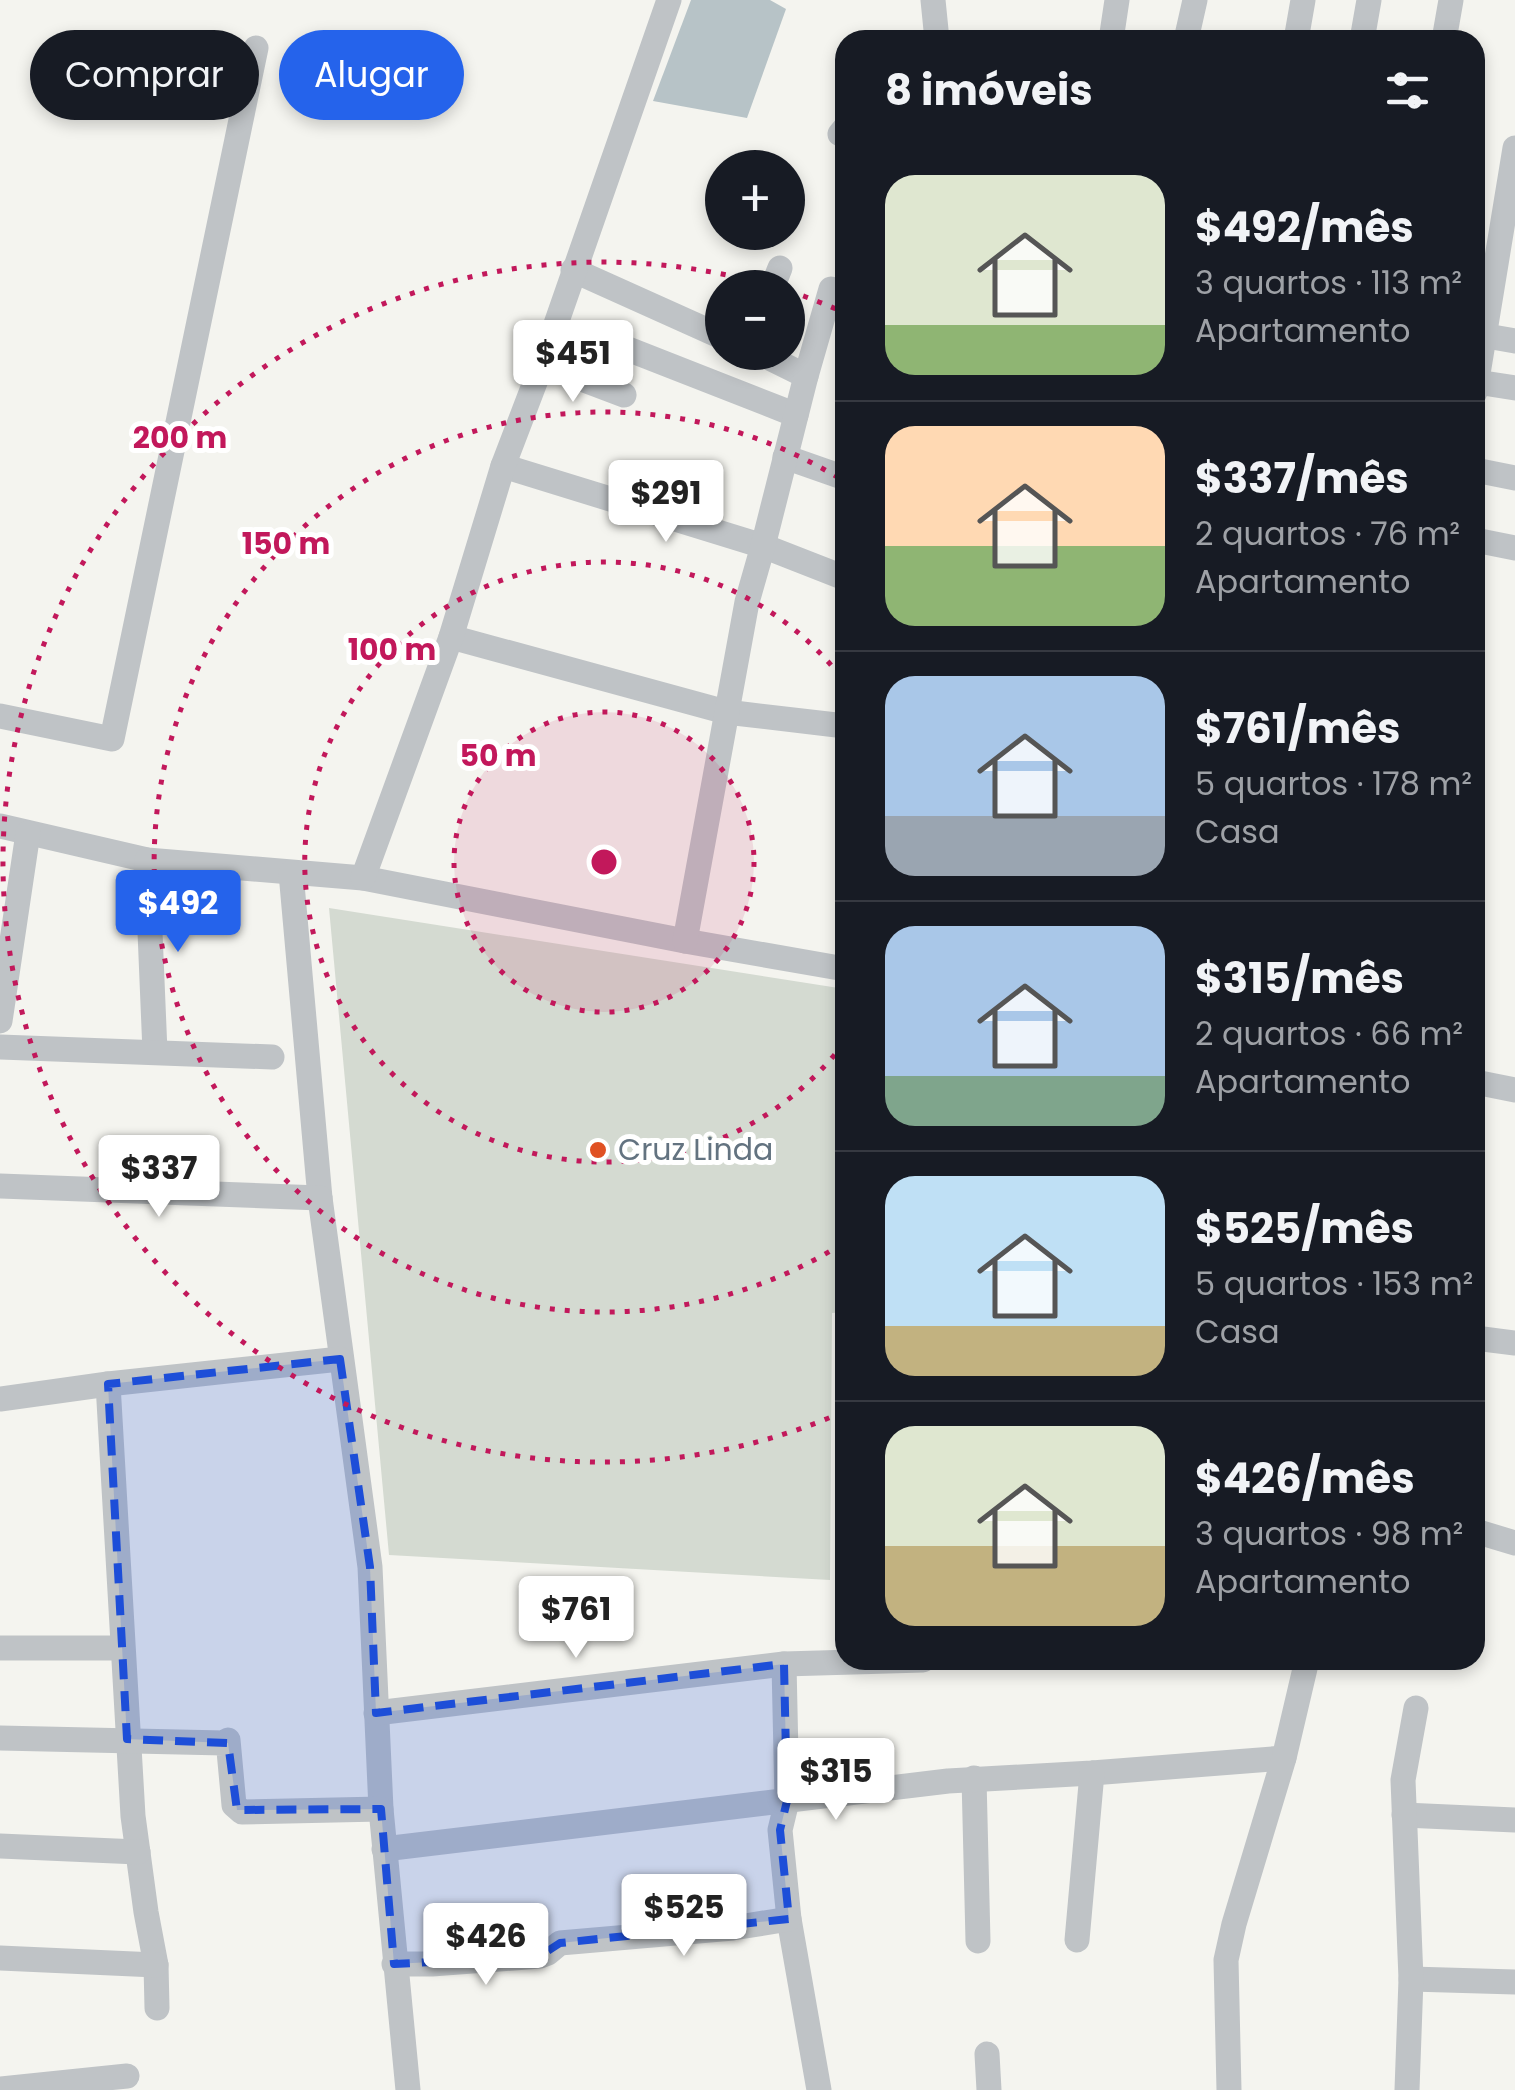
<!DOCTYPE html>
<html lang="pt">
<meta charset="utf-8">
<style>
body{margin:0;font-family:Poppins,sans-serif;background:#20242c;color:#f1f3f6;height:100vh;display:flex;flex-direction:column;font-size:38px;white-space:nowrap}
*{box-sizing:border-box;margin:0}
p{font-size:32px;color:#9ea1a6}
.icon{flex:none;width:55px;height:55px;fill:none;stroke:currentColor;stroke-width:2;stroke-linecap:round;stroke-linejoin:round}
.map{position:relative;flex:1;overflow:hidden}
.details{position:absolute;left:835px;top:30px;width:650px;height:1640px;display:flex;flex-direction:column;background:#171b24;border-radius:30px;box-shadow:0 5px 15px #0003}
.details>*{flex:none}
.guide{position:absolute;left:30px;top:30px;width:655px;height:90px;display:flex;gap:20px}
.fabs{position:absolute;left:705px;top:150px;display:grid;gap:20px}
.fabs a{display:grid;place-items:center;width:100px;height:100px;border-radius:50%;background:#171b24;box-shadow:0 5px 15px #0003;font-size:50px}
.price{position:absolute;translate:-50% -85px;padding:0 22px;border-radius:10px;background:#fff;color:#222;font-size:32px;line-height:65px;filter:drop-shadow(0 2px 5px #0008)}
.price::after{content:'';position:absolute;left:50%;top:60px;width:30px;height:22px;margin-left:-15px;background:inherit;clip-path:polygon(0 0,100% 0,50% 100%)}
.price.current{background:#2563eb;color:#fff}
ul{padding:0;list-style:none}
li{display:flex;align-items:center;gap:30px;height:250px;padding:0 50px}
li+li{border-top:2px solid #363941}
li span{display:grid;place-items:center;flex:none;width:280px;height:200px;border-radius:30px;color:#555}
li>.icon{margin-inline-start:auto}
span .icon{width:120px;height:120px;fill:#fffc;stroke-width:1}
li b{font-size:42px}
h2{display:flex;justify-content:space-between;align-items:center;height:120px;padding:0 50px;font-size:42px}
.tag{padding:0 35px;border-radius:45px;background:#171b24;box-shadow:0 5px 15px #0003;font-size:35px;line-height:90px}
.tag.current{background:#2563eb;color:#fff}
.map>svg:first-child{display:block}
</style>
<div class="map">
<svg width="1515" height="2090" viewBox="0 0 1515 2090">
<rect width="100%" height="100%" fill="#f4f4ef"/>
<!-- green -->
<path fill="#d4dad1" d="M329,908L845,989V1312L832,1313L830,1580L389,1555Z"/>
<!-- water -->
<path fill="#b7c3c7" d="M691,0H770L786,9L747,118L653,101Z"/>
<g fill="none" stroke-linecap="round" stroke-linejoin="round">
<!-- minor -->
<g stroke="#bfc3c6" stroke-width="25">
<path d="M933,0L937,40"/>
<path d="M1111,40L1117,0"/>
<path d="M1186,40L1195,0"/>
<path d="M1296,40L1303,0"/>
<path d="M1362,40L1369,0"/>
<path d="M1444,40L1451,0"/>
<path d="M840,134L845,128"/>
<path d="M573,270L722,337"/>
<path d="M772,288L780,268"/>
<path d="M1475,334L1515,341"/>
<path d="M615,344L796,415"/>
<path d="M757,352L806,376"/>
<path d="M542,364L624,395"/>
<path d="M1477,382L1515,388"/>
<path d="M1475,392L1515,148"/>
<path d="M785,457L845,478"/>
<path d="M503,466L763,546L845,578"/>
<path d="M1475,470L1515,478"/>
<path d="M1475,540L1515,548"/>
<path d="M451,637L726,712L845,726"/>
<path d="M0,716L112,739L256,48"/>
<path d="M0,826L147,860L363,878L685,941L845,969"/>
<path d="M147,860L155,1052"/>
<path d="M291,873L320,1198L370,1567L381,1809L408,2090"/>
<path d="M363,878L451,637L503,466L542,364L669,0"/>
<path d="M685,941L747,602L763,546L806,376L831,289"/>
<path d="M0,1021L28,833"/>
<path d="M0,1047L272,1057"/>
<path d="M1475,1082L1515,1090"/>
<path d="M0,1186L320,1198"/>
<path d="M1475,1338L1515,1343"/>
<path d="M108,1384L133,1816L146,1912L156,1965L157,2008"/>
<path d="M0,1399L108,1384L340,1359"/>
<path d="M1475,1531L1515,1543"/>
<path d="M0,1648H122"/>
<path d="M784,1664L787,1801L780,1830L789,1919L819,2090"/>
<path d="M376,1713L784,1664L923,1660"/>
<path d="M0,1738L224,1743L228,1740L234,1805L242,1812L381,1809"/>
<path d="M974,1778L978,1941"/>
<path d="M1404,1815L1515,1820"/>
<path d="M0,1846L138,1852"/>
<path d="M384,1849L948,1781L1092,1773L1284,1758"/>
<path d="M1077,1940L1092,1773"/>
<path d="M0,1958L156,1965"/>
<path d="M394,1964H432L540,1956L548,1953L560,1943L733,1928L789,1919"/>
<path d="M1411,1979L1515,1982"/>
<path d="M987,2054L989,2090"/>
<path d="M0,2089L127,2076"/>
<path d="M1229,2090L1226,1960L1234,1924L1284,1758L1307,1660"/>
<path d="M1407,2090L1411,1979L1403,1780L1416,1708"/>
</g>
</g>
<!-- marked area -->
<path fill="#1d4ed8" fill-opacity="0.2" stroke="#1d4ed8" stroke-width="8" stroke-dasharray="20 12" stroke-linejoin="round" d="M340,1359L370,1567L376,1713L784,1664L787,1801L780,1830L789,1919L560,1943L540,1956L394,1964L381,1809L237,1810L228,1743L127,1739L108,1384Z"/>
<!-- distance rings -->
<circle cx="604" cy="862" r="150" fill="#c2185b" fill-opacity=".12"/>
<g fill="none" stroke="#c2185b" stroke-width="5" stroke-dasharray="5 10">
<circle cx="604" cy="862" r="150"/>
<path d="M844 1043A300 300 0 1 1 844 681"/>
<path d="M842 1244A450 450 0 1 1 842 480"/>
<path d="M843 1412A600 600 0 1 1 774 287M789 291A600 600 0 0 1 843 312"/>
</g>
<!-- markers -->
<circle fill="#e05123" stroke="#fff" stroke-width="4" cx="598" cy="1150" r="10"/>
<g text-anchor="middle" stroke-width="10" stroke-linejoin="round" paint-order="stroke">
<!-- poi labels -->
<g font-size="30" fill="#637380" stroke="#fff" text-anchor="start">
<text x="618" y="1160">Cruz Linda</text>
</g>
</g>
<circle cx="604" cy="862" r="15" fill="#c2185b" stroke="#fff" stroke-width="5"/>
<g font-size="30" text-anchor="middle" font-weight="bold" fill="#c2185b" stroke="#fff" stroke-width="10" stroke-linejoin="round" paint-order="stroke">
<text x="180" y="448">200 m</text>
<text x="286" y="554">150 m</text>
<text x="392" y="660">100 m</text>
<text x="498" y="766">50 m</text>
</g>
</svg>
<div class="fabs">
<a>+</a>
<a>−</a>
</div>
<b class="price" style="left:573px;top:405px">$451</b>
<b class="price" style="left:666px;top:545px">$291</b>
<b class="price current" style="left:178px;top:955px">$492</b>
<b class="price" style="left:159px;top:1220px">$337</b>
<b class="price" style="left:576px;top:1661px">$761</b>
<b class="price" style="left:836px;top:1823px">$315</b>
<b class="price" style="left:684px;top:1959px">$525</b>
<b class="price" style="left:486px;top:1988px">$426</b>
<div class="guide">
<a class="tag">Comprar</a>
<a class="tag current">Alugar</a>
</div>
<section class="details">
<h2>8 imóveis<svg class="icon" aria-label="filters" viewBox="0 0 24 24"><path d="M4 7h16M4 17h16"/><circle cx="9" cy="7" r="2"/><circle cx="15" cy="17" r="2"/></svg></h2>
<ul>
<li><span style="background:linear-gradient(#dfe7d0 75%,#8fb573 0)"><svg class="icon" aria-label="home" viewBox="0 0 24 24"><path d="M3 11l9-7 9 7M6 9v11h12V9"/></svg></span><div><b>$492/mês</b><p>3 quartos · 113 m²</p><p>Apartamento</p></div></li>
<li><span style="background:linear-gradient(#ffd9b3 60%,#8fb573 0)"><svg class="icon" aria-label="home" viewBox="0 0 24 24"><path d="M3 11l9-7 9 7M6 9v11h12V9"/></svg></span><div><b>$337/mês</b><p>2 quartos · 76 m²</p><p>Apartamento</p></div></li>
<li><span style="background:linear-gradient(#a9c7e8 70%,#9aa5b1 0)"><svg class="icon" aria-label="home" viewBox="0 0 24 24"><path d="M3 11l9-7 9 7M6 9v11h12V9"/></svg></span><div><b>$761/mês</b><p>5 quartos · 178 m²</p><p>Casa</p></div></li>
<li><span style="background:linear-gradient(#a9c7e8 75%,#7fa58c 0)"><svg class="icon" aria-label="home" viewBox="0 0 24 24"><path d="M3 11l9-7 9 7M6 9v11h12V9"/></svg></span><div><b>$315/mês</b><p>2 quartos · 66 m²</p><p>Apartamento</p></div></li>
<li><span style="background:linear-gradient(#bfe0f5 75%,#c2b280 0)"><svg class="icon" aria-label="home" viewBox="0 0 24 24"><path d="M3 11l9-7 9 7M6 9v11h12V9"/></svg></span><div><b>$525/mês</b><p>5 quartos · 153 m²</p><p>Casa</p></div></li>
<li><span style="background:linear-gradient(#dfe7d0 60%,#c2b280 0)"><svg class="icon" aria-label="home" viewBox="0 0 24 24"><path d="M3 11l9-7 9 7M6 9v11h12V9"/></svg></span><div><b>$426/mês</b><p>3 quartos · 98 m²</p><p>Apartamento</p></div></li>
</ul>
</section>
</div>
